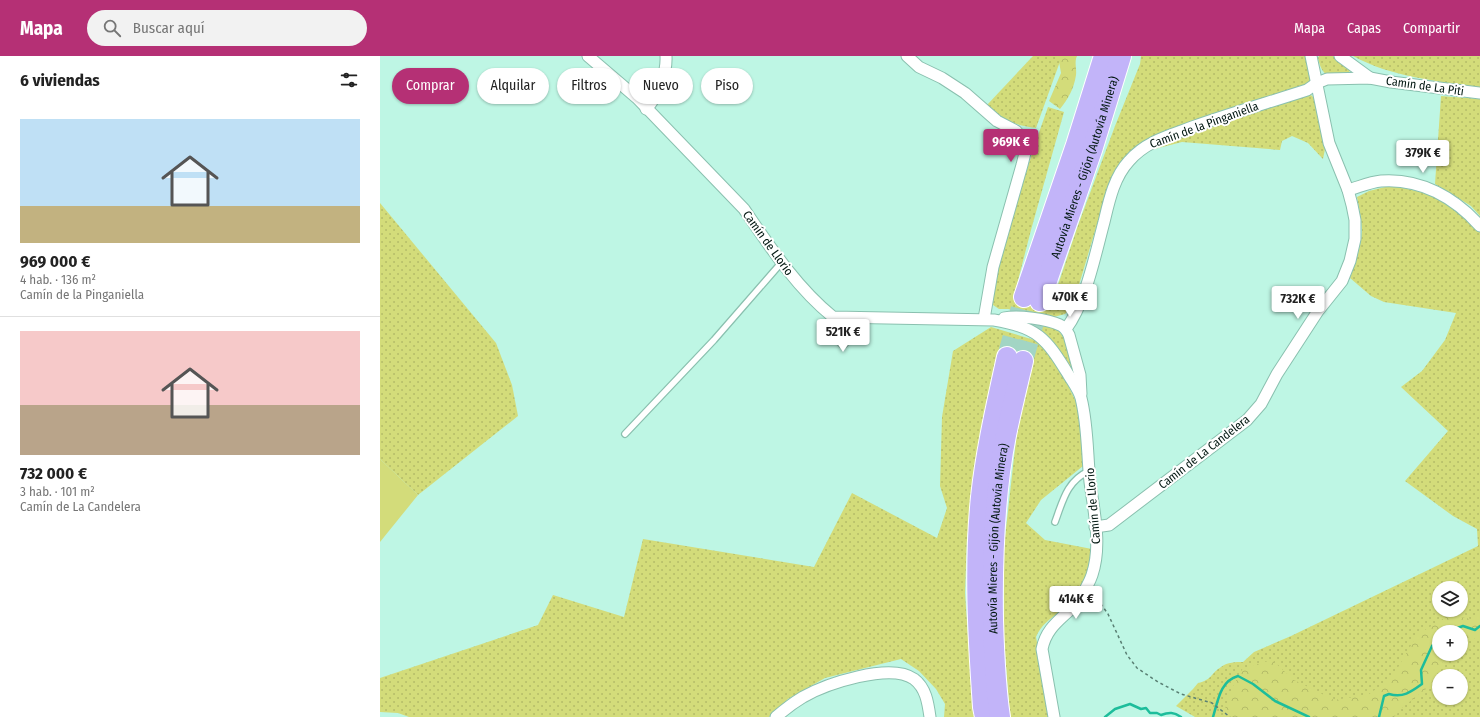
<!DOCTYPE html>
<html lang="es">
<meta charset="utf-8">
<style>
body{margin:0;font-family:"Fira Sans Condensed",sans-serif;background:#f2f2f2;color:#222;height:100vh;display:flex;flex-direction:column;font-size:15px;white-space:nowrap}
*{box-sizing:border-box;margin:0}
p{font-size:13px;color:#767676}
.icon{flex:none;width:22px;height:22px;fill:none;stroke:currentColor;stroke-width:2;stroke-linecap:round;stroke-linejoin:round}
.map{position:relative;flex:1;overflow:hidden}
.details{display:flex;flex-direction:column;background:#fff;width:380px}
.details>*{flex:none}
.hud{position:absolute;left:12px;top:12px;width:380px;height:36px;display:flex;gap:8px}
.tools{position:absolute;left:1052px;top:525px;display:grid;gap:8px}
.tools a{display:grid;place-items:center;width:36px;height:36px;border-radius:50%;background:#fff;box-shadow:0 1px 3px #0004;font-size:20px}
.price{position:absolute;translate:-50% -34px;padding:0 9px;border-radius:4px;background:#fff;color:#222;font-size:13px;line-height:26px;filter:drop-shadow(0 1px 2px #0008)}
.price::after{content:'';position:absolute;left:50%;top:24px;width:12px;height:9px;margin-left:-6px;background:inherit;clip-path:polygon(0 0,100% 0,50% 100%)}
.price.selected{background:#b53075;color:#fff}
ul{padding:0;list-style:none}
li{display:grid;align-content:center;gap:8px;height:212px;padding:0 20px}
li+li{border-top:1px solid #e0e0e0}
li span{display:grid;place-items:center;height:124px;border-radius:0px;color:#555}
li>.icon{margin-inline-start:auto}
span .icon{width:72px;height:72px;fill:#fffc;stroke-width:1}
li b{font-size:17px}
h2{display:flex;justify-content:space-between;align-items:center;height:48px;padding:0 20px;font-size:17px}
.chip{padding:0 14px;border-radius:18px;background:#fff;box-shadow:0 1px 3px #0004;font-size:14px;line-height:36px}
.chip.selected{background:#b53075;color:#fff}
header{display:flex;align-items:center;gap:24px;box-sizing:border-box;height:56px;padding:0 20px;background:#b53075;color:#fff}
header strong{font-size:19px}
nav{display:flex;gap:22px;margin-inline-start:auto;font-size:14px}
.search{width:280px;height:36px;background:#f2f2f2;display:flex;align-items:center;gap:10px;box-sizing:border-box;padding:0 14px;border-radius:22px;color:#767676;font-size:15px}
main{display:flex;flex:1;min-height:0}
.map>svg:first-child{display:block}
</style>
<header>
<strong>Mapa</strong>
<div class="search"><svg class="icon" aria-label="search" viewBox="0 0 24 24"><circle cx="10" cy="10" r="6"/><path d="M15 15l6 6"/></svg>Buscar aquí</div>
<nav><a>Mapa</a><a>Capas</a><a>Compartir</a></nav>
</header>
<main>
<section class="details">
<h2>6 viviendas<svg class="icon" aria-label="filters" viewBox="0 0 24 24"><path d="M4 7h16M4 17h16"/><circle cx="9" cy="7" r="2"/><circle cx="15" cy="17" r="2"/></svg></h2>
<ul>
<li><span style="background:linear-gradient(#bfe0f5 70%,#c2b280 0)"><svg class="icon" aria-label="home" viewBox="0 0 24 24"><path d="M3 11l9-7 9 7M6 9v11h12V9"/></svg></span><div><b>969 000 €</b><p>4 hab. · 136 m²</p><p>Camín de la Pinganiella</p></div></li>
<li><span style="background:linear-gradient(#f6c9c9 60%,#b9a48a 0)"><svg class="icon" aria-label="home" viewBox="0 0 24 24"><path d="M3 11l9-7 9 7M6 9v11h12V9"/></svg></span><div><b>732 000 €</b><p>3 hab. · 101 m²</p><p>Camín de La Candelera</p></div></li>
</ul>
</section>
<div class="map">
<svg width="1100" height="661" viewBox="0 0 1100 661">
<defs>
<pattern id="grass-dots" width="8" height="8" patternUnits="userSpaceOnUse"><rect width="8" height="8" fill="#d3dc7a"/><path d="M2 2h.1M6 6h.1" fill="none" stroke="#b4bc68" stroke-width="1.8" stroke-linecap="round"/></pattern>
<pattern id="forest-crowns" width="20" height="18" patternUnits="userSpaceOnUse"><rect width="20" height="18" fill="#d3dc7a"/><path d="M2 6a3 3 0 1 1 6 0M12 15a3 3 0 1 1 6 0" fill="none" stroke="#b4bc68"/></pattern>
</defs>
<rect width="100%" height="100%" fill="#bef6e4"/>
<!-- grass -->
<g fill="url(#grass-dots)" fill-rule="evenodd">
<path d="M653,0H682L656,72C635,70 622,63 607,49Z"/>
<path d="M761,0H925L931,24L925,30L836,58L765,84L756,90L748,98L735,115L721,155L696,239L691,251L685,258L674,261L628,253H619L613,249C614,224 623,198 629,174C641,132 653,92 668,51L684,56L651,174L634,240L657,249L671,250L697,172L735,70L760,8Z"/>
<path d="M939,0H953L968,11L970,15L967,18C948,19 943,23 938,2Z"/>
<path d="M973,0H1100V32C1058,25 1011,21 973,0Z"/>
<path d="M930,38L934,42L945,93L943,103L928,87L912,80L902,85L900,94L802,86L759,97L784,84Z"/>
<path d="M1061,40L1100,43V160L1091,150L1055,128Z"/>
<path d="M1005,131H1019L1041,136L1067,145L1085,160L1100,176V661H815L796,650L813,633L818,627C832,624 831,617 841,611C848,606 855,606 863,606L874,596L911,580L1098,490L1097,473L1073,460L1025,425L1068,375L1021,331L1042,315L1065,284L1076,257L1004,246L991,240L970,222C975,208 981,191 982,176C982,164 979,152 977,141L989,135ZM1059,532H1081V554H1059ZM1059,576H1081V598H1059ZM1059,620H1081V642H1059Z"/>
<path d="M0,147L116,287L132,329L138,360L38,439L0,403Z"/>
<path d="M646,267L666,268L679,275L685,284L696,323C679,296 675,282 646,267Z"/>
<path d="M611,271L661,286L685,323L698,350L701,375L703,410L661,444L646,467L665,484L712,493C710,518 700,539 681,555C670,563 661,569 656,581L671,661H630L624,585V490L637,375L650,317L620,297L617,300L587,481L585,537L590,610L598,661H564L565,648L556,633L539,615L521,603L445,622L408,643L389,661H29L18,657L0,656V622L158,569L173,539L244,561L263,483L434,511L472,437L557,482L567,452L560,430L562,361L573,295Z"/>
</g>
<!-- forest -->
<g fill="url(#forest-crowns)">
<path d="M678,0H697C694,6 697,13 696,19C694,33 688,43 680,53L669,45L681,17Z"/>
<path d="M1069,559L1091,563L1100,559V581L1081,587V576H1059V598H1070L1063,606L1050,630L1024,650L1014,661H842L852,632L863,612L892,604L914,624L954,644L988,639L1013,620L1037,579Z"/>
</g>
<!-- garden -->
<path fill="#d3dc7a" d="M0,403L38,439L0,486Z"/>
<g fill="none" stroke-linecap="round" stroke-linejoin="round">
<!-- stream -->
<g stroke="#1dbd9b" stroke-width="2.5">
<path d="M1066,576L1083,570L1095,574L1100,570"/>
<path d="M725,661L735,653L750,648L761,653L766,652L770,657H777L781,659C789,656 794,656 801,661"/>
<path d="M833,661C838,645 840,625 858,620L873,628L895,645L929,661"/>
<path d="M999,661L1004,640L1009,638C1023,642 1031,636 1042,628L1041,614L1052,590L1059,583"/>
</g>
<!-- highway-tunnel -->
<g stroke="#a2d5c4" stroke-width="20" stroke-dasharray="20 10" stroke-linecap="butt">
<path d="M627,301L644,241"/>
<path d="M643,305L660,245"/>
</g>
<!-- lane casing -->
<g stroke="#8ac0af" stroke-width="8">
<g id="lane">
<path d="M245,378L334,284L402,206"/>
<path d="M675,466C683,444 687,425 709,415"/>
</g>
</g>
<!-- street casing -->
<g stroke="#8ac0af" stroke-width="13">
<g id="street">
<path d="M208,0L257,42L364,153C390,191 417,232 453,261L614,264C657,271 666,282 688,318C692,325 699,334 701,342C708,370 707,398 710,426C714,457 722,489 712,519C709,528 704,536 699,544C685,562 667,568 662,593L674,661"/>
<path d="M527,0L539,11L562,22L585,37L617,65L636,75L645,85L646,93L642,109L613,211L604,263"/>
<path d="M960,0L990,22"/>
<path d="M266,53C278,41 287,17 286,0"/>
<path d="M968,134C979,131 990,126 1001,125C1041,122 1075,142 1100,170"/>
<path d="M453,261V273L463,286L470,276L469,263"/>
<path d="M624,262C638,259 667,263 680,269C685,271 687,275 689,279L700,319L701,338"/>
<path d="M686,273C706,246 715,199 724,166C729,145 734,121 749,105C766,85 791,79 815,70C852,57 890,46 927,34L937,27L947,23L990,22L1011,26L1100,37"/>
<path d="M715,471L729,469L867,364L881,348L897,318L938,255L962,225L970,205L975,183V164L972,149L968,134L949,87L931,0"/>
<path d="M396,661C404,654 413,647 423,641C446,628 510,606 534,623C546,632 548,647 550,661"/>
</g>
</g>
<!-- highway casing -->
<g stroke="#fff" stroke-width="22">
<g id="highway">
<path d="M644,241L696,89L724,0"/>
<path id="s1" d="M660,245L712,94L741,0"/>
<path d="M605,661L603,651C598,581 594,511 601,441C606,394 617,347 627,301"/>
<path id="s2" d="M620,661C615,629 614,597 613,564C612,503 614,440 626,379C631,355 637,330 643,305"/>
</g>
</g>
<!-- path -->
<path stroke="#597f73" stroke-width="1.5" stroke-dasharray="3 3" stroke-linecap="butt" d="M714,538L728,558L747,599L757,612L778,626L801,638L832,647L850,661"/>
<!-- lane -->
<use href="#lane" stroke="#fff" stroke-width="5.5"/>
<!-- street -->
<use href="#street" stroke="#fff" stroke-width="11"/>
<!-- highway -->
<use href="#highway" stroke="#c2b4f9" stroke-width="20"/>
</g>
<g text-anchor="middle" stroke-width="4" stroke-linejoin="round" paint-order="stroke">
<!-- street labels -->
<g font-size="12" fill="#031812" stroke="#fff">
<text transform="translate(1045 30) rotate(8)" y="4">Camín de La Piti</text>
<text transform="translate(824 69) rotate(-20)" y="4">Camín de la Pinganiella</text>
<text dy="4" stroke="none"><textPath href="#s1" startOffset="141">Autovía Mieres - Gijón (Autovía Minera)</textPath></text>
<text transform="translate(388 187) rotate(54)" y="4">Camín de Llorio</text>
<text transform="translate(824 396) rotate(-38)" y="4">Camín de La Candelera</text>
<text transform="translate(713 450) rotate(-95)" y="4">Camín de Llorio</text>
<text dy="4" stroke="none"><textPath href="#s2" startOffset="179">Autovía Mieres - Gijón (Autovía Minera)</textPath></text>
</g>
</g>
</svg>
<div class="tools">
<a><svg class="icon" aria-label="layers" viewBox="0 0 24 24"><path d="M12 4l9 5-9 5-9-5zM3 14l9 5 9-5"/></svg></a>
<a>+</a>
<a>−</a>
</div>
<b class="price selected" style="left:631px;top:107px">969K €</b>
<b class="price" style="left:1043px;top:118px">379K €</b>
<b class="price" style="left:690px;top:262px">470K €</b>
<b class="price" style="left:918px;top:264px">732K €</b>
<b class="price" style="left:463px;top:297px">521K €</b>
<b class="price" style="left:696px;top:564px">414K €</b>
<div class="hud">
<a class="chip selected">Comprar</a>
<a class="chip">Alquilar</a>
<a class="chip">Filtros</a>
<a class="chip">Nuevo</a>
<a class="chip">Piso</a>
</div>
</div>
</main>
